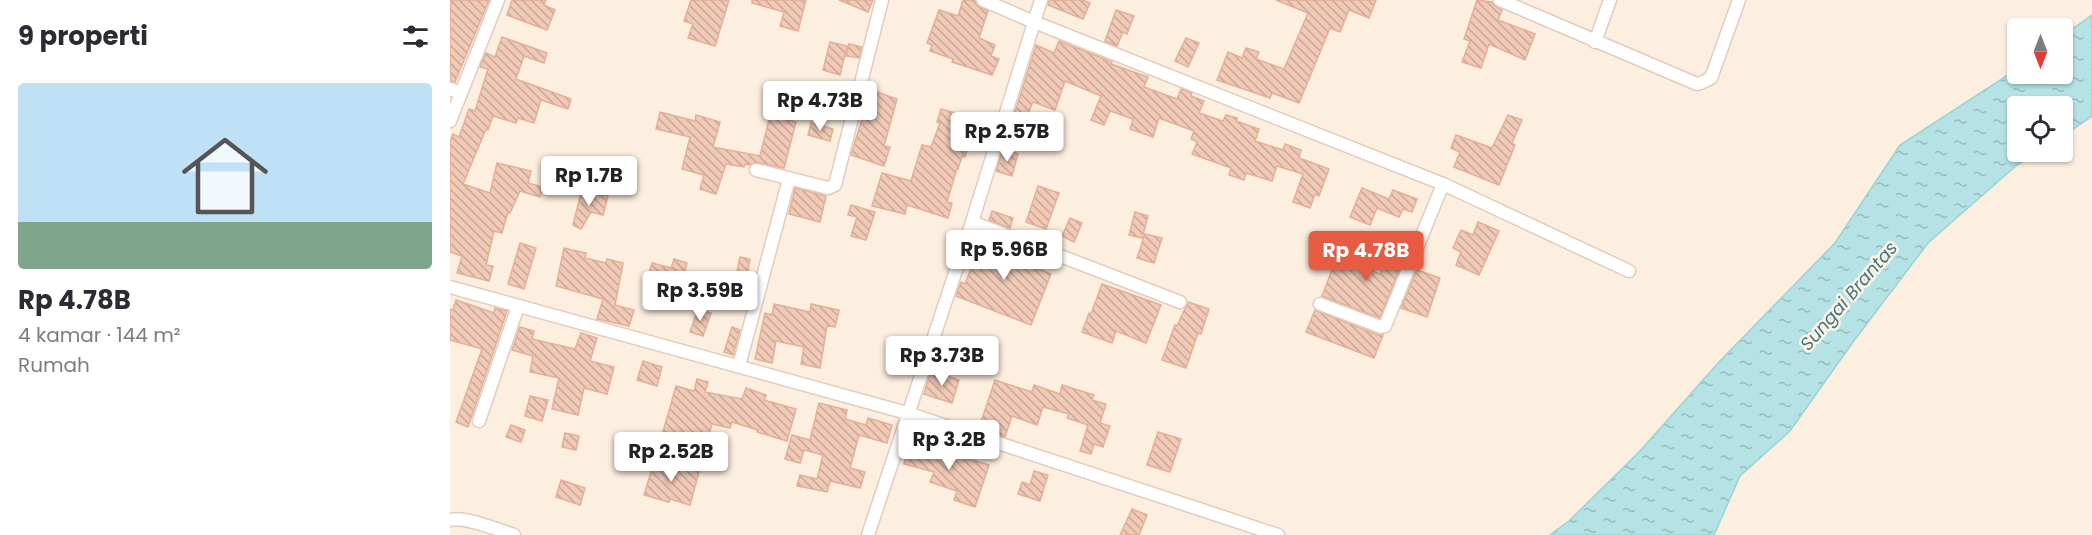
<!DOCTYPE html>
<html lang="id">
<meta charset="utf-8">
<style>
body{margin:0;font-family:Poppins,sans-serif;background:#f7f7f7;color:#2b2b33;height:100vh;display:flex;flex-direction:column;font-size:22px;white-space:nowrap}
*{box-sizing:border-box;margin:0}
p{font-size:20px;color:#7c7c81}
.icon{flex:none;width:33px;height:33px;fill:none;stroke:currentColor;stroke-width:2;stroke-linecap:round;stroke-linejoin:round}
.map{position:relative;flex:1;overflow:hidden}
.details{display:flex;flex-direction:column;background:#fff;width:450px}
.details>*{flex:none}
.needle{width:39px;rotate:180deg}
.fabs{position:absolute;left:1557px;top:18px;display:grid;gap:12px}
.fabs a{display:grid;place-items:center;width:66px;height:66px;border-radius:6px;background:#fff;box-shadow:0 2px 4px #0004;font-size:30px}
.price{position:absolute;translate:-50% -51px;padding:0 14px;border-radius:6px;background:#fff;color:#222;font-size:20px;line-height:39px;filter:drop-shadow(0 2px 3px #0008)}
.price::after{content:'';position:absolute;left:50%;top:36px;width:18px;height:14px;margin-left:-9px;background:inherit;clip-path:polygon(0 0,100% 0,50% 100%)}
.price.on{background:#e75b43;color:#fff}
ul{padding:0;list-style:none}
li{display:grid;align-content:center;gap:12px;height:318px;padding:0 18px}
li span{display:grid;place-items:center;height:186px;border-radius:6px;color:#555}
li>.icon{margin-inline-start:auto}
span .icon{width:108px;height:108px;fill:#fffc;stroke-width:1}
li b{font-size:26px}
h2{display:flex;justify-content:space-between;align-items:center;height:72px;padding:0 18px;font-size:26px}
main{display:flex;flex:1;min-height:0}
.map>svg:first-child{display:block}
</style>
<main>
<section class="details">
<h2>9 properti<svg class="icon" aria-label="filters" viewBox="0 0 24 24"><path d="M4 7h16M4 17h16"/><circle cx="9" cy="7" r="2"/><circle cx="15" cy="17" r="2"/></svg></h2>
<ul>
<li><span style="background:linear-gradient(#bfe0f5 75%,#7fa58c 0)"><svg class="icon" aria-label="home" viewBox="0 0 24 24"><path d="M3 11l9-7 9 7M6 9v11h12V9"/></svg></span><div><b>Rp 4.78B</b><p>4 kamar · 144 m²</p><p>Rumah</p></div></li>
</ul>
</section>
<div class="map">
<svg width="1642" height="535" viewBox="0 0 1642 535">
<defs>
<pattern id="water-ripples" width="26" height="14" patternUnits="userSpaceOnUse" patternTransform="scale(1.5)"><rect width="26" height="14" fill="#b4e2e5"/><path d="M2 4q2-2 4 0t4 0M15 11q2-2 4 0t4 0" fill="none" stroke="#97babb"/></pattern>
<pattern id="building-back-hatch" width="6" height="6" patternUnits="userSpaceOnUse" patternTransform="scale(1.5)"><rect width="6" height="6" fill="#f1cab7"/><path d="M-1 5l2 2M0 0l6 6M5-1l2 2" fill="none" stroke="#c8a797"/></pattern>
</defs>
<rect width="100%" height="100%" fill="#fcefdf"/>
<!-- water -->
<path fill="url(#water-ripples)" stroke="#9bd2d7" stroke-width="1.5" d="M1642,15V116L1613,136L1612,106H1568V152H1588L1567,165L1478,243L1403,342L1340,431L1290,476L1264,535H1100L1120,520L1190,451L1269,362L1385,243L1450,145L1567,69L1568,74H1612L1613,36Z"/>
<!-- building -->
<g fill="url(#building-back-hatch)" stroke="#e4af97" stroke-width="1.5">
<path d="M0,0H39L5,82L0,81Z"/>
<path d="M62,0H96L94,5L105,10L97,30L57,15Z"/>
<path d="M241,0H279L265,46L238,38L243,24L234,21Z"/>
<path d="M302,0H356L348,31L330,26L334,12L302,3Z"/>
<path d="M389,0H423L418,12Z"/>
<path d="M513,0H525L527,5L538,11L529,38L545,45L541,56L549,59L542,75L502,62L503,59L480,51L482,45L477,43L489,10L508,16Z"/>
<path d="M599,0H632L640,3L633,19L598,5Z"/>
<path d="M826,0H926L919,18L899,10L890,32L880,28L849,103L822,93L820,98L767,80L778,52L792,58L796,48L809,52L806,59L834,69L858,13Z"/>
<path d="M1027,0L1042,2L1044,5L1052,10L1048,20L1085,34L1075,60L1039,44L1031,68L1012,62L1020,41L1014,39Z"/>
<path d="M666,10L684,16L677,34L673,32L667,46L655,41Z"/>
<path d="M52,37L97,53L94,63L74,56L66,79L121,99L118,109L91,100L84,123L68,118L66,123L43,116L38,130L36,129L13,184L40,193L47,163L81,171L78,183L93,187L90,197L70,191L60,213L58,212L52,233L44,231L36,265L43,266L39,281L7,273L12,256L0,252V142L3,134L9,137L19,109L25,111L38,69L30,67L36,53L45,57Z"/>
<path d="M736,38L749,43L738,67L725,61Z"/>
<path d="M609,41L662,62L661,64L698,77L694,87L727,99L731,89L742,93L741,96L754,101L749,113L773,121L776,115L787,118L786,121L809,129L805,141L833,150L835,144L851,150L849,158L879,169L869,196L865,194L860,208L843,202L853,174L827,166L822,181L796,173L794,180L779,175L781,168L742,154L747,142L741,139L744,131L709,118L703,137L680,129L683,119L660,111L654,125L641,120L651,96L615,81L605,110L583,102L573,126L562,122L586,45L604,53Z"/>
<path d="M380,42L397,46L390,75L373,70Z"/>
<path d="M399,44L412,47L409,58L396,56Z"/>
<path d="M421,90L447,99L434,146L440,147L434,166L401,155Z"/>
<path d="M491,109L535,121L531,134L523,132L515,157L512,156L508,169L507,168L497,202L502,203L498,218L457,205L455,214L422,206L432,173L461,181L472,145L481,147L490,123L487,122Z"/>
<path d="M210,112L245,121L246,115L270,122L263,147L310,156L320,116L346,122L334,168L307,162L299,165L295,164L294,167L276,164L266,194L250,189L254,175L232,169L240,137L206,129Z"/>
<path d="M1058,115L1072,120L1062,143L1065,145L1049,185L1004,167L1010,152L1001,148L1006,135L1042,148Z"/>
<path d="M361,123L383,129L380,141L358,135Z"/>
<path d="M553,149L568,154L562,176L546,171Z"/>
<path d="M588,186L609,193L596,229L576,222Z"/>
<path d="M345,188L376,196L370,222L339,214Z"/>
<path d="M912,188L939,199L943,190L967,199L962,212L953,209L949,217L927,208L920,225L900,217Z"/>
<path d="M132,189L158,196L153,215L141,212L131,229L123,225Z"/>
<path d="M401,205L425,212L416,240L401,236L407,217L398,215Z"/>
<path d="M542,211L563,218L560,228L539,220Z"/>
<path d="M685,212L698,216L692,238L679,235Z"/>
<path d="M620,218L632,223L624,242L612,236Z"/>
<path d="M1028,222L1049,231L1029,275L1006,265L1011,252L1003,248L1011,230L1023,235Z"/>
<path d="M527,233L566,248L563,255L584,263L583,267L601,274L581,325L506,296L511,282L515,284L528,250L522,248Z"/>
<path d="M695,234L712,238L704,263L687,258Z"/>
<path d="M948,235L961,240L930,318L872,296L887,257L930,274Z"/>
<path d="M70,243L86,248L74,289L58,284Z"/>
<path d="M114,248L136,253L135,258L156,263L157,259L173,263L165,305L184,310L179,326L147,319L153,299L106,286Z"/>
<path d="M290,257L300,259L296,280L301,281L295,305L270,299L275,275L286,278Z"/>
<path d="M224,259L237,263L228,296L196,284L202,263L221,268Z"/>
<path d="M967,270L990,278L977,317L951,308Z"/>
<path d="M652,284L711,305L696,343L666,331L662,343L632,332L639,313L641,314Z"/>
<path d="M6,300L44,313L45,308L57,311L18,427L6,422L32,349L0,340V309L3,310Z"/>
<path d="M738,302L759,309L751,334L748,333L736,368L712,360L725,325L727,326Z"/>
<path d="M324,304L360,312L361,304L389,310L385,327L377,326L370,368L351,364L354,347L326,341L322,363L305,359L315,313L322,315Z"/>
<path d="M248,309L261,313L253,336L240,332Z"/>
<path d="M865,310L928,335H933L924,358L856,332Z"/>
<path d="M70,327L84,331L82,339L125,349L131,333L147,338L140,361L164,367L157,394L134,388L128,415L102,409L109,378L80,372L83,356L62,350Z"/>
<path d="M282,327L290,330L283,355L274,352Z"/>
<path d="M193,361L212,367L207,386L187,380Z"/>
<path d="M481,371L509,380L502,403L474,394Z"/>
<path d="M247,379L258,382L255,392L292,399L296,388L316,395L314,400L346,409L337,441L307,432L308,430L282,422L280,428L262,424L257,440L230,432L228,439L212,435L226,386L244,391Z"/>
<path d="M545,380L582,392L584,385L610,394L612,385L644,395L642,400L656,404L650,423L660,426L653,447L644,444L641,454L630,451L638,425L617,418L619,414L593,407L587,425L562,416L555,437L529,428Z"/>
<path d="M80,396L98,400L92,421L75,416Z"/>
<path d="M369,403L397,410L395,419L416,425L418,418L442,425L437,443L409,435L400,468L415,472L410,488L380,481L377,492L347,486L350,475L367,479L373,455L354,450L350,463L335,459L342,435L360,440Z"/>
<path d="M61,425L75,430L71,442L56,437Z"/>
<path d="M708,432L731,439L720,472L697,465Z"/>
<path d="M115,433L129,436L126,450L112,447Z"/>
<path d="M461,438L482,444L481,448L539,465L525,507L504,500L507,491L480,482L484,472L454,464Z"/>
<path d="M205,459L249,472L240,505L220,499L219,502L194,495Z"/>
<path d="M584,471L598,475L590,501L568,494L572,482L580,485Z"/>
<path d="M111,480L135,488L130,505L106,497Z"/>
<path d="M682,509L697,515L689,535H670Z"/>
</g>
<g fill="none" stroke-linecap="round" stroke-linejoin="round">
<!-- minor casing -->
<g stroke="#e2ccbe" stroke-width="15">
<g id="minor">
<path d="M533,0L584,22L993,184L1179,271"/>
<path d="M1050,0L1247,84L1251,83L1261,78L1289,0"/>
<path d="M1145,42L1160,0"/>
<path d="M0,89L11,93"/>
<path d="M0,121L48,0"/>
<path d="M306,170L378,188L385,185L432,0"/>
<path d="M522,222L730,302"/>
<path d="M0,287L457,413L828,535"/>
<path d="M870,304L931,327L935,326L993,184"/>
<path d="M289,366L339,179"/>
<path d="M29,421L68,306"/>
<path d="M0,520C14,516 49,530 64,535"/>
<path d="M418,535L522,222L591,0"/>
</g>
</g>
<!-- minor -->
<use href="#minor" stroke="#fff" stroke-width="12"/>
</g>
<g text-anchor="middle" stroke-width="5" stroke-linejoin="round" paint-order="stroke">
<!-- water labels -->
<g font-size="18" font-style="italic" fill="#3f797f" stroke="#fff3e5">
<text transform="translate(1399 296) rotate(-49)" y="6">Sungai Brantas</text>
</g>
</g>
</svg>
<div class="fabs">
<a><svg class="needle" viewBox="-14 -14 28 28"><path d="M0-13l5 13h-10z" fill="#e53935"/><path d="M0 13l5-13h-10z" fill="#7c7c81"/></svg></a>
<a><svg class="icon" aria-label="locate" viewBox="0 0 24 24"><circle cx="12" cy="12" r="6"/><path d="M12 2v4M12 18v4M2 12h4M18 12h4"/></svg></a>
</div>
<b class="price" style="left:370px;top:132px">Rp 4.73B</b>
<b class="price" style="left:557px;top:163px">Rp 2.57B</b>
<b class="price" style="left:139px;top:207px">Rp 1.7B</b>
<b class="price" style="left:554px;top:281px">Rp 5.96B</b>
<b class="price on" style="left:916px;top:282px">Rp 4.78B</b>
<b class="price" style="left:250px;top:322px">Rp 3.59B</b>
<b class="price" style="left:492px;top:387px">Rp 3.73B</b>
<b class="price" style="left:499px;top:471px">Rp 3.2B</b>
<b class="price" style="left:221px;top:483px">Rp 2.52B</b>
</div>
</main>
